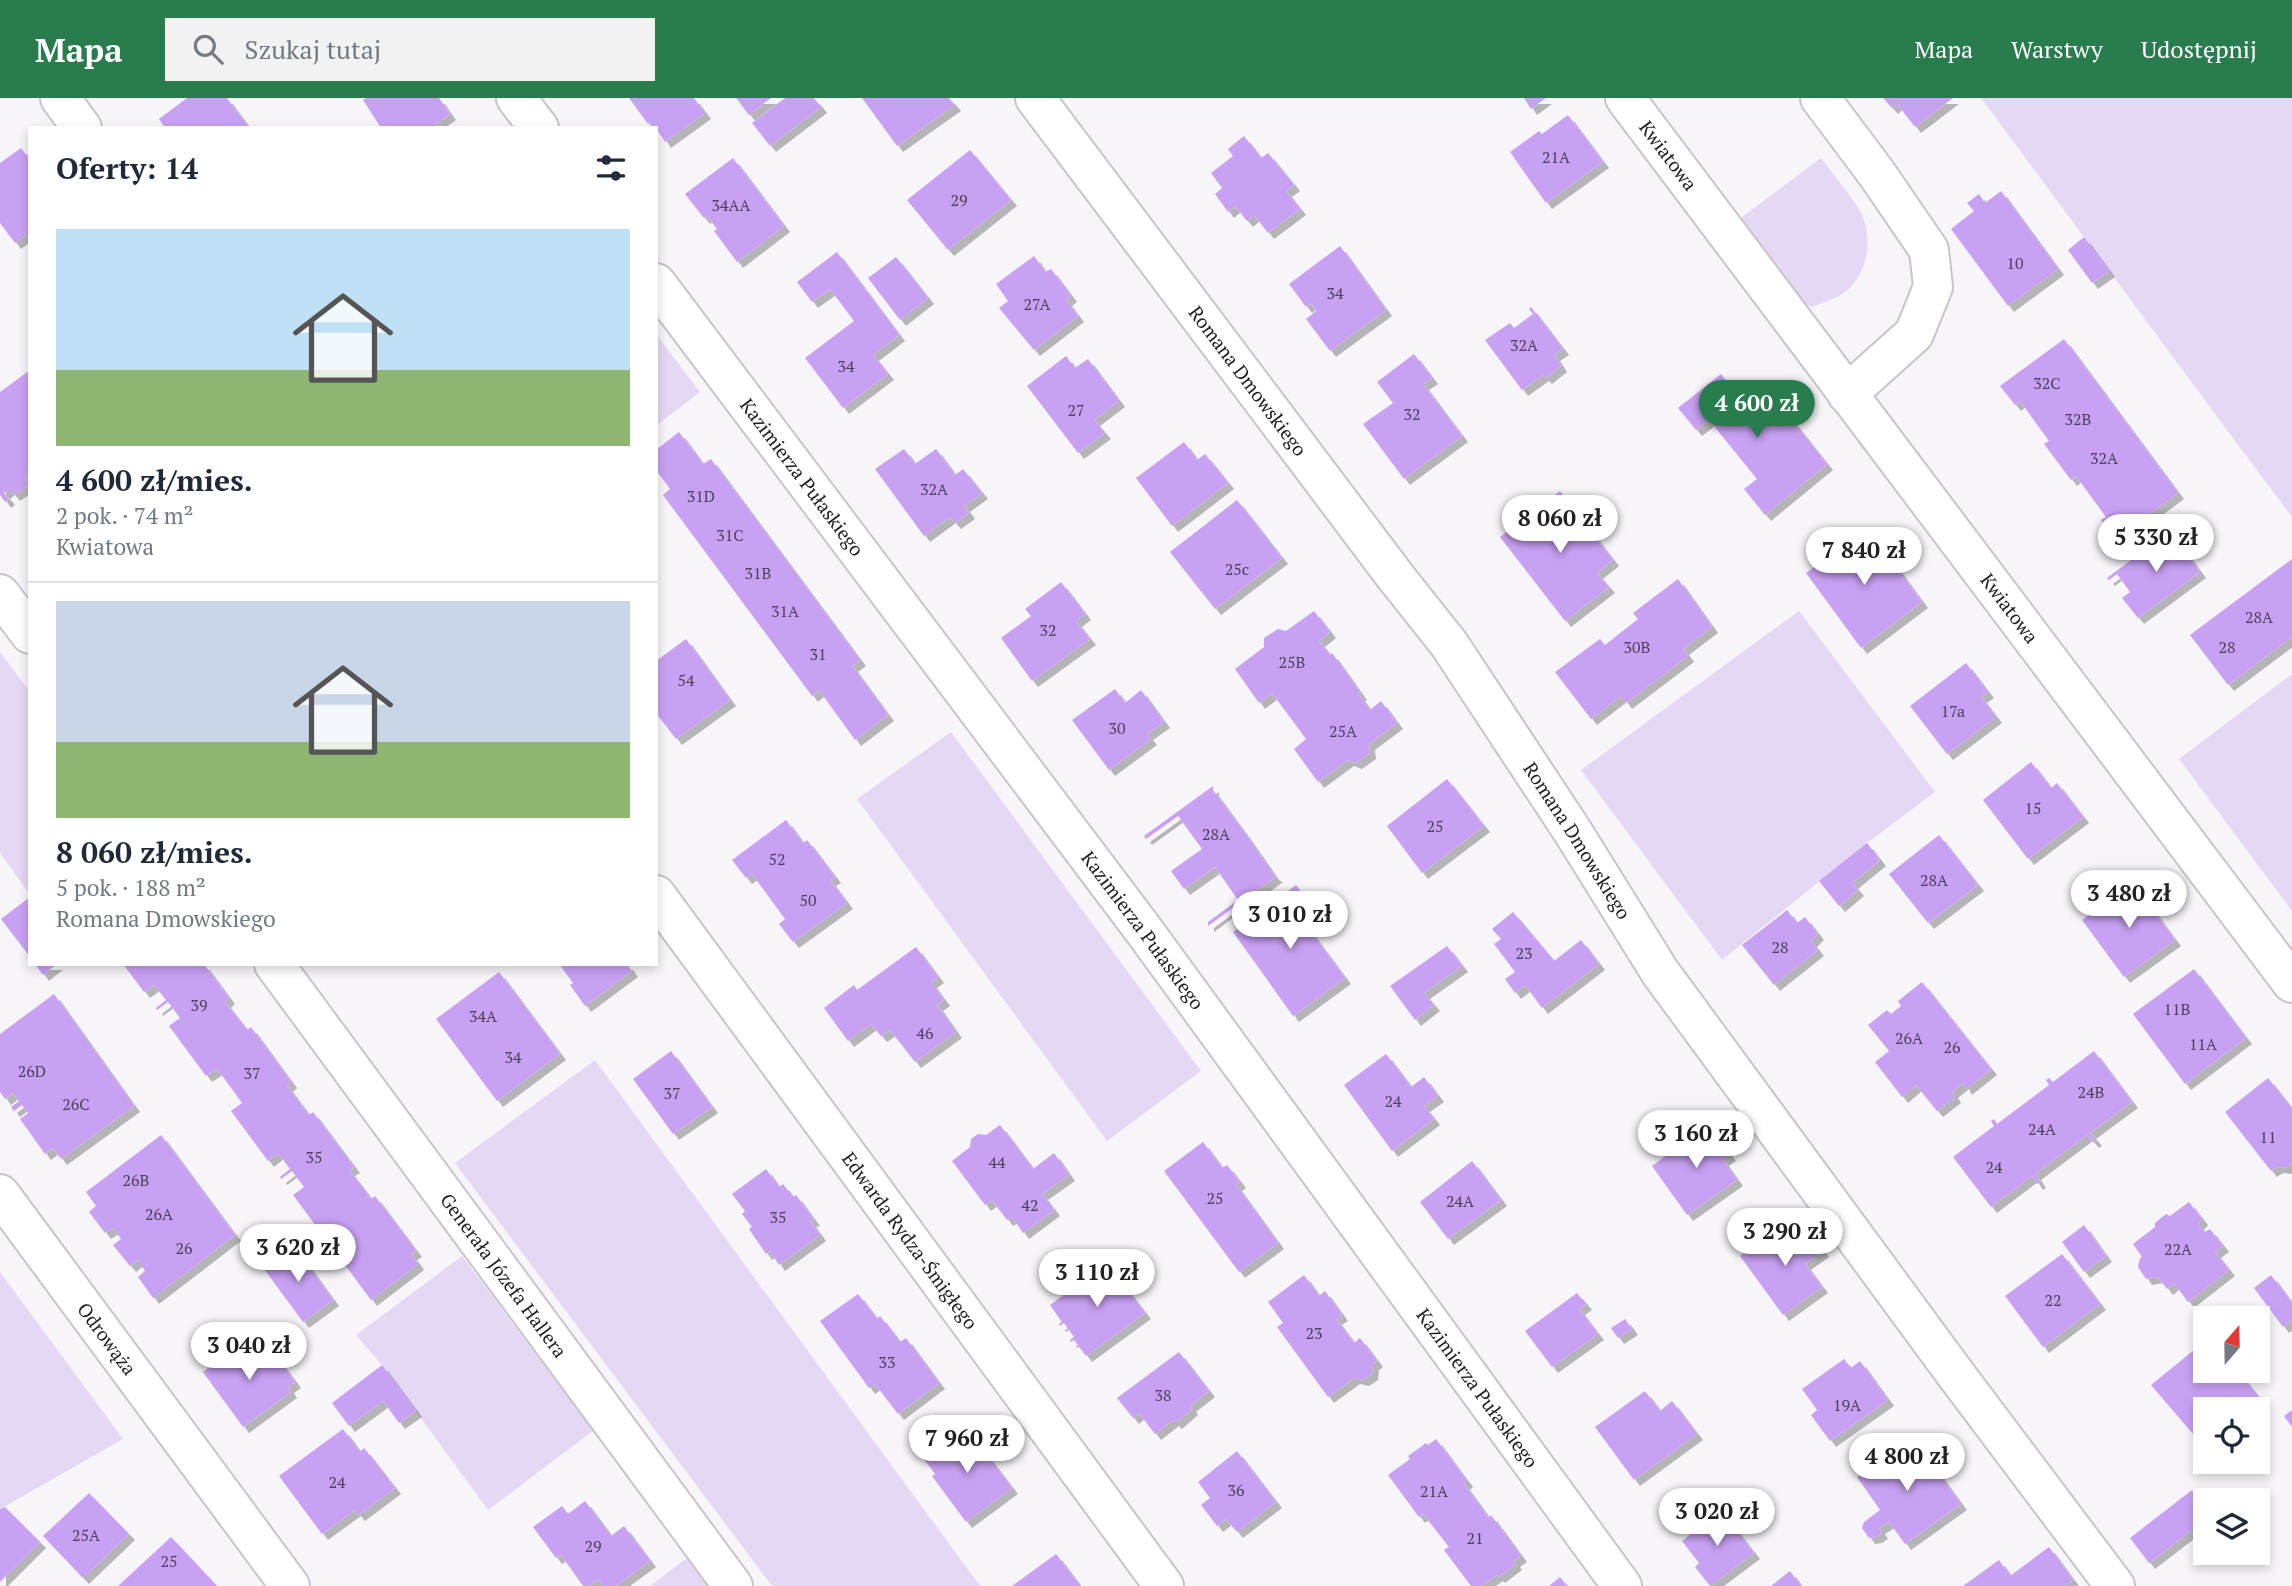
<!DOCTYPE html>
<html lang="pl">
<meta charset="utf-8">
<style>
body{margin:0;font-family:"PT Serif",serif;background:#f2f2f3;color:#1f2937;height:100vh;display:flex;flex-direction:column;font-size:26px;white-space:nowrap}
*{box-sizing:border-box;margin:0}
p{font-size:23px;color:#747a83}
.icon{flex:none;width:38px;height:38px;fill:none;stroke:currentColor;stroke-width:2;stroke-linecap:round;stroke-linejoin:round}
.map{position:relative;flex:1;overflow:hidden}
.panel{position:absolute;left:28px;top:28px;width:630px;height:840px;display:flex;flex-direction:column;background:#fff;border-radius:0px;box-shadow:0 4px 10px #0003}
.panel>*{flex:none}
.needle{width:46px;rotate:20deg}
.buttons{position:absolute;left:2193px;top:1208px;display:grid;gap:14px}
.buttons a{display:grid;place-items:center;width:77px;height:77px;border-radius:0px;background:#fff;box-shadow:0 4px 10px #0003;font-size:35px}
.price{position:absolute;translate:-50% -60px;padding:0 16px;border-radius:24px;background:#fff;color:#222;font-size:23px;line-height:46px;filter:drop-shadow(0 2px 4px #0008)}
.price::after{content:'';position:absolute;left:50%;top:42px;width:21px;height:16px;margin-left:-10px;background:inherit;clip-path:polygon(0 0,100% 0,50% 100%)}
.price.current{background:#287c4e;color:#fff}
ul{padding:0;list-style:none}
li{display:grid;align-content:center;gap:14px;height:371px;padding:0 28px}
li+li{border-top:2px solid #e0e1e3}
li span{display:grid;place-items:center;height:217px;border-radius:0px;color:#555}
li>.icon{margin-inline-start:auto}
span .icon{width:126px;height:126px;fill:#fffc;stroke-width:1}
li b{font-size:30px}
h2{display:flex;justify-content:space-between;align-items:center;height:84px;padding:0 28px;font-size:30px}
header{display:flex;align-items:center;gap:42px;box-sizing:border-box;height:98px;padding:0 35px;background:#287c4e;color:#fff}
header strong{font-size:33px}
nav{display:flex;gap:38px;margin-inline-start:auto;font-size:24px}
.search{width:490px;height:63px;background:#f2f2f3;display:flex;align-items:center;gap:18px;box-sizing:border-box;padding:0 24px;border-radius:0px;color:#747a83;font-size:26px}
.map>svg:first-child{display:block}
</style>
<header>
<strong>Mapa</strong>
<div class="search"><svg class="icon" aria-label="search" viewBox="0 0 24 24"><circle cx="10" cy="10" r="6"/><path d="M15 15l6 6"/></svg>Szukaj tutaj</div>
<nav><a>Mapa</a><a>Warstwy</a><a>Udostępnij</a></nav>
</header>
<div class="map">
<svg width="2292" height="1488" viewBox="0 0 2292 1488">
<defs>
<filter id="shadow"><feDropShadow dx="6" dy="6" stdDeviation="0" flood-color="#0004"/></filter>
</defs>
<rect width="100%" height="100%" fill="#f7f5f9"/>
<!-- green -->
<g fill="#e5d8f5">
<path d="M1981,0H2292V419L2250,363Z"/>
<path d="M1821,60C1834,77 1849,95 1860,113C1873,137 1869,170 1850,190C1840,199 1824,205 1811,209L1797,200L1734,125Z"/>
<path d="M656,236L700,294L656,328Z"/>
<path d="M1799,513L1935,694L1867,745L1722,862L1581,672Z"/>
<path d="M0,554L30,594L29,795L0,755Z"/>
<path d="M2292,576V813L2179,661Z"/>
<path d="M951,634L1201,973L1107,1043L857,701Z"/>
<path d="M595,962L980,1488H772L455,1065Z"/>
<path d="M462,1158L593,1333L488,1412L382,1267L356,1237Z"/>
<path d="M0,1174L123,1341L0,1411Z"/>
<path d="M687,1460L708,1488H650Z"/>
</g>
<!-- building -->
<g fill="#c9a1f4" filter="url(#shadow)">
<path d="M187,0H227L249,30H165L159,21Z"/>
<path d="M366,0H439L450,16L431,30H381L363,2Z"/>
<path d="M629,0H694L705,15L665,44L656,30L650,24L648,26Z"/>
<path d="M736,0H771L749,17Z"/>
<path d="M785,0H814L821,9L770,48L752,25Z"/>
<path d="M862,0H949L955,7L897,48Z"/>
<path d="M1524,0H1546L1531,11Z"/>
<path d="M1883,0H1953L1915,29L1897,6L1892,10Z"/>
<path d="M1568,17L1603,64L1546,105L1510,54L1539,33L1542,36Z"/>
<path d="M1244,38L1261,60L1268,55L1294,87L1286,93L1300,111L1268,135L1254,117L1247,123L1235,108L1228,114L1215,96L1222,90L1211,75L1233,58L1228,51Z"/>
<path d="M21,50L30,62V134L15,145L0,125V65Z"/>
<path d="M970,52L1011,102L948,152L907,102Z"/>
<path d="M733,60L784,128L737,164L714,133L717,131L707,118L704,120L685,96Z"/>
<path d="M2001,93L2058,171L2008,208L1951,131L1974,113L1967,105L1979,96L1985,105Z"/>
<path d="M2084,139L2109,173L2092,185L2068,152Z"/>
<path d="M1340,148L1386,212L1330,253L1306,221L1316,213L1311,205L1306,209L1289,186Z"/>
<path d="M837,154L899,237L873,257L888,276L843,310L805,260L854,223L830,191L812,204L797,184Z"/>
<path d="M1034,158L1045,174L1051,171L1071,198L1066,202L1078,218L1034,252L999,210L1008,203L996,186Z"/>
<path d="M896,159L928,200L900,222L868,180Z"/>
<path d="M1531,209L1563,251L1554,257L1561,268L1546,280L1543,277L1522,292L1485,242L1510,225L1514,230L1533,216L1529,211Z"/>
<path d="M2064,241L2178,395L2115,442L2101,422L2106,419L2076,378L2071,382L2044,346L2049,343L2020,303L2015,307L2000,288Z"/>
<path d="M1414,256L1432,280L1423,286L1462,338L1404,381L1363,326L1393,305L1377,284Z"/>
<path d="M1066,258L1075,270L1088,261L1119,303L1094,322L1105,335L1078,355L1027,288Z"/>
<path d="M30,272V376L25,379L30,386L14,397L9,391L4,395L9,401L5,404L0,397V294Z"/>
<path d="M1721,276L1737,297L1748,287L1768,311L1782,309L1827,366L1765,417L1744,391L1757,381L1709,322L1696,332L1678,310Z"/>
<path d="M679,334L703,366L711,361L860,562L852,568L888,617L855,642L819,592L812,598L663,397L670,391L656,372V352Z"/>
<path d="M1184,344L1197,362L1205,356L1228,385L1172,428L1136,380Z"/>
<path d="M904,351L915,366L936,351L955,377L963,371L982,395L964,408L969,415L955,425L950,419L924,438L875,371Z"/>
<path d="M1560,393L1613,462L1597,475L1609,489L1565,523L1500,439Z"/>
<path d="M1237,402L1282,460L1215,511L1170,454Z"/>
<path d="M1867,429L1922,504L1861,550L1806,475Z"/>
<path d="M2170,433L2200,474L2138,520L2122,500L2130,494L2117,476L2109,482L2107,480Z"/>
<path d="M2292,461V539L2228,587L2190,537Z"/>
<path d="M1678,481L1712,529L1683,551L1688,558L1626,605L1621,598L1591,621L1555,574L1600,541L1605,547L1638,521L1633,515Z"/>
<path d="M1061,484L1085,516L1076,523L1090,541L1032,583L1001,540L1031,518L1025,511Z"/>
<path d="M1314,513L1330,534L1319,543L1330,557L1332,555L1361,596L1359,597L1370,612L1381,603L1397,625L1369,646L1370,655L1356,665L1348,662L1318,684L1294,651L1306,641L1272,595L1259,605L1235,571L1264,549V540L1278,531L1286,533Z"/>
<path d="M686,541L730,602L676,641L656,615V563Z"/>
<path d="M1966,565L1988,594L1981,599L1996,619L1947,656L1910,608Z"/>
<path d="M1115,591L1125,605L1141,592L1164,624L1147,636L1151,641L1109,672L1072,622Z"/>
<path d="M2031,664L2051,690L2057,685L2083,719L2028,761L1983,702Z"/>
<path d="M1447,681L1484,728L1422,775L1387,728Z"/>
<path d="M1213,688V692L1244,734L1274,777L1277,778L1208,828V824L1238,802L1215,769L1184,791L1171,773L1202,751L1178,718L1146,741L1144,738Z"/>
<path d="M786,722L803,745L807,742L835,779L830,782L847,805L793,844L779,826L785,821L752,776L746,780L732,762Z"/>
<path d="M1939,737L1978,787L1928,825L1889,776Z"/>
<path d="M1867,745L1880,762L1852,785L1858,792L1839,808L1819,783Z"/>
<path d="M2133,785L2175,842L2124,879L2082,822Z"/>
<path d="M1296,787L1318,816L1305,826L1345,880L1293,918L1233,834Z"/>
<path d="M30,799V859L1,821Z"/>
<path d="M1787,812L1797,825L1805,819L1818,836L1811,843L1818,852L1774,887L1742,847Z"/>
<path d="M1513,814L1554,863L1581,842L1599,866L1542,910L1525,887L1515,895L1505,881L1515,874L1494,846L1501,841L1492,831Z"/>
<path d="M1447,848L1462,868L1424,895L1434,907L1415,922L1390,888Z"/>
<path d="M916,849L938,879L931,884L944,902L937,907L956,934L915,964L890,932L881,938L871,926L848,943L824,910L854,887L857,892Z"/>
<path d="M35,866H57L43,877Z"/>
<path d="M123,866H204L229,900L225,904L247,932L251,929L291,984L287,988L309,1017L313,1014L354,1069L349,1072L371,1101L375,1098L416,1153L411,1156L418,1166L371,1202L342,1163L353,1155L341,1140L330,1147L293,1097L304,1089L292,1073L281,1081L280,1079L290,1071L278,1055L268,1063L231,1013L242,1005L229,987L217,971L206,978L169,928L180,920L168,904L157,912L156,910L166,902L154,887L144,894Z"/>
<path d="M559,866H627L632,873L585,908L570,887L573,885Z"/>
<path d="M2194,871L2246,940L2185,986L2133,916Z"/>
<path d="M499,874L560,956L497,1003L436,921Z"/>
<path d="M1922,884L1991,971L1966,991L1963,985L1952,994L1955,999L1937,1013L1916,987L1902,999L1875,964L1889,953L1868,927L1887,912L1891,916L1901,908L1898,903Z"/>
<path d="M54,896L134,1008L61,1061L53,1050L45,1056L20,1021L28,1015L22,1007L14,1013L11,1009L19,1003L13,995L5,1001L0,994V936Z"/>
<path d="M671,953L712,1009L673,1036L633,981Z"/>
<path d="M2094,953L2132,1004L2090,1035L2096,1042L2093,1044L2087,1037L2035,1076L2040,1084L2037,1086L2032,1078L1991,1109L1953,1059L1994,1028L1991,1023L1994,1021L1997,1026L2049,987L2046,982L2049,980L2053,984Z"/>
<path d="M1386,956L1411,989L1424,979L1438,998L1424,1008L1434,1021L1392,1053L1344,987Z"/>
<path d="M2268,980L2292,1011V1065L2286,1070L2277,1069L2271,1073L2225,1014Z"/>
<path d="M1000,1027L1033,1071L1054,1055L1069,1077L1042,1096L1054,1112L1023,1135L1012,1119L1007,1122L992,1102L985,1107L952,1063L970,1049L971,1041L978,1036L986,1037Z"/>
<path d="M1708,1027L1730,1057L1723,1062L1737,1082L1687,1117L1652,1068Z"/>
<path d="M161,1037L235,1137L153,1200L138,1179L145,1173L138,1162L130,1168L113,1147L121,1141L113,1130L105,1135L89,1114L96,1108L86,1094Z"/>
<path d="M1203,1044L1222,1070L1227,1067L1240,1084L1236,1087L1278,1145L1239,1174L1164,1073Z"/>
<path d="M1472,1063L1501,1102L1448,1141L1420,1104Z"/>
<path d="M766,1071L779,1089L783,1086L793,1099L796,1097L814,1122L810,1123L820,1137L779,1167L770,1153L766,1156L749,1131L752,1129L742,1116L745,1113L732,1096Z"/>
<path d="M2189,1104L2202,1121L2198,1126L2205,1134L2210,1131L2223,1148L2215,1154L2229,1172L2188,1204L2174,1185L2167,1191L2158,1179L2146,1181L2138,1169L2140,1160L2142,1159L2133,1146L2155,1129V1125L2166,1116L2170,1118Z"/>
<path d="M1805,1127L1823,1153L1805,1166L1822,1189L1783,1217L1740,1158L1765,1140L1772,1150Z"/>
<path d="M2084,1127L2106,1158L2084,1174L2062,1144Z"/>
<path d="M294,1148L333,1202L303,1224L264,1171Z"/>
<path d="M2062,1156L2100,1206L2043,1249L2005,1198Z"/>
<path d="M1107,1165L1145,1215L1086,1258L1074,1242L1071,1244L1070,1242L1074,1239L1064,1225L1060,1228L1059,1226L1062,1224L1050,1207Z"/>
<path d="M1304,1177L1319,1198L1325,1193L1342,1217L1336,1221L1354,1245L1360,1240L1377,1263L1373,1266L1372,1276L1363,1282L1354,1280L1328,1299L1277,1229L1283,1225L1268,1204Z"/>
<path d="M2271,1177L2292,1205V1222L2283,1229L2254,1190Z"/>
<path d="M1577,1195L1586,1206L1579,1211L1598,1236L1552,1269L1525,1233Z"/>
<path d="M858,1196L877,1221L880,1218L900,1244L906,1240L939,1285L898,1316L875,1286L869,1290L820,1223Z"/>
<path d="M1625,1221L1632,1231L1618,1240L1611,1230Z"/>
<path d="M251,1239L271,1267L279,1262L295,1284L288,1289L291,1294L243,1329L203,1274Z"/>
<path d="M2205,1243V1272H2237L2262,1303L2252,1311H2205V1350L2151,1287Z"/>
<path d="M1179,1254L1209,1293L1190,1308L1192,1311L1176,1325L1173,1322L1155,1336L1139,1315L1133,1320L1117,1300Z"/>
<path d="M1844,1261L1851,1270L1860,1263L1888,1302L1830,1343L1811,1317L1817,1312L1802,1291Z"/>
<path d="M382,1267L416,1313L399,1325L383,1303L349,1328L332,1305Z"/>
<path d="M1645,1293L1660,1313L1672,1303L1697,1336L1634,1382L1595,1329Z"/>
<path d="M2292,1312V1329L2284,1318Z"/>
<path d="M343,1331L360,1354L364,1350L395,1390L359,1417L355,1412L322,1436L279,1378Z"/>
<path d="M963,1331L975,1347L978,1345L1012,1390L966,1424L932,1378L935,1376L923,1360Z"/>
<path d="M1913,1340L1961,1406L1905,1446L1889,1424L1879,1430L1882,1435L1876,1439L1869,1440L1862,1430L1864,1424L1880,1412L1857,1379Z"/>
<path d="M1436,1341L1467,1383L1464,1386L1489,1420L1491,1417L1521,1458L1514,1463L1516,1466L1499,1479L1497,1477L1481,1488H1471L1444,1452L1449,1449L1423,1416L1419,1419L1388,1377L1410,1361L1408,1358L1426,1345L1428,1347Z"/>
<path d="M1237,1353L1276,1404L1237,1434L1226,1421L1217,1428L1201,1407L1210,1400L1198,1384Z"/>
<path d="M2192,1392L2205,1409V1422L2149,1465L2130,1440Z"/>
<path d="M89,1395L129,1436L83,1480L43,1438Z"/>
<path d="M585,1403L611,1438L624,1428L650,1463L616,1488H603L598,1481L589,1488H583L561,1457L556,1460L533,1429L562,1408L568,1416Z"/>
<path d="M5,1409L40,1444L0,1484V1411Z"/>
<path d="M1721,1412L1754,1455L1710,1488L1695,1469L1699,1465L1682,1443Z"/>
<path d="M171,1439L217,1488H118Z"/>
<path d="M2049,1449L2073,1482L2065,1488H1963L1999,1462L2010,1478Z"/>
<path d="M1056,1456L1080,1488H1012Z"/>
<path d="M1790,1473L1801,1488H1771Z"/>
<path d="M1560,1479L1567,1488H1549Z"/>
</g>
<g fill="none" stroke-linecap="round" stroke-linejoin="round">
<!-- minor casing -->
<g stroke="#c7c5c9" stroke-width="42">
<g id="minor">
<path d="M60,0L82,30"/>
<path d="M516,0L539,30"/>
<path id="s1" d="M1035,0L1395,478L1449,546L1573,734L1660,874L1954,1274L2115,1488"/>
<path id="s2" d="M1625,0L2292,885"/>
<path d="M1820,0L1877,76L1929,152L1933,189L1914,236L1847,296"/>
<path id="s3" d="M656,185L1145,834L1622,1488"/>
<path d="M0,496L30,536"/>
<path id="s4" d="M656,797L1164,1488"/>
<path id="s5" d="M274,866L733,1488"/>
<path id="s6" d="M0,1096L290,1488"/>
</g>
</g>
<!-- minor -->
<use href="#minor" stroke="#fff" stroke-width="38"/>
</g>
<g text-anchor="middle" stroke-width="7" stroke-linejoin="round" paint-order="stroke">
<!-- number labels -->
<g font-size="16" fill="#4c4157">
<text x="1556" y="65">21A</text>
<text x="959" y="108">29</text>
<text x="731" y="113">34AA</text>
<text x="2015" y="171">10</text>
<text x="1335" y="201">34</text>
<text x="1037" y="212">27A</text>
<text x="1524" y="253">32A</text>
<text x="846" y="274">34</text>
<text x="2047" y="291">32C</text>
<text x="1076" y="318">27</text>
<text x="1412" y="322">32</text>
<text x="2078" y="327">32B</text>
<text x="2104" y="366">32A</text>
<text x="934" y="397">32A</text>
<text x="701" y="404">31D</text>
<text x="730" y="443">31C</text>
<text x="1237" y="477">25c</text>
<text x="758" y="481">31B</text>
<text x="785" y="519">31A</text>
<text x="2259" y="525">28A</text>
<text x="1048" y="538">32</text>
<text x="1637" y="555">30B</text>
<text x="2227" y="555">28</text>
<text x="818" y="562">31</text>
<text x="1292" y="570">25B</text>
<text x="686" y="588">54</text>
<text x="1953" y="619">17a</text>
<text x="1117" y="636">30</text>
<text x="1343" y="639">25A</text>
<text x="2033" y="716">15</text>
<text x="1435" y="734">25</text>
<text x="1216" y="742">28A</text>
<text x="777" y="767">52</text>
<text x="1934" y="788">28A</text>
<text x="808" y="808">50</text>
<text x="1780" y="855">28</text>
<text x="1524" y="861">23</text>
<text x="199" y="913">39</text>
<text x="2177" y="917">11B</text>
<text x="483" y="924">34A</text>
<text x="925" y="941">46</text>
<text x="1909" y="946">26A</text>
<text x="2203" y="952">11A</text>
<text x="1952" y="955">26</text>
<text x="513" y="965">34</text>
<text x="32" y="979">26D</text>
<text x="252" y="981">37</text>
<text x="2091" y="1000">24B</text>
<text x="672" y="1001">37</text>
<text x="1393" y="1009">24</text>
<text x="76" y="1012">26C</text>
<text x="2042" y="1037">24A</text>
<text x="2268" y="1045">11</text>
<text x="314" y="1065">35</text>
<text x="997" y="1070">44</text>
<text x="1994" y="1075">24</text>
<text x="136" y="1088">26B</text>
<text x="1215" y="1106">25</text>
<text x="1460" y="1109">24A</text>
<text x="1030" y="1113">42</text>
<text x="159" y="1122">26A</text>
<text x="778" y="1125">35</text>
<text x="184" y="1156">26</text>
<text x="2178" y="1157">22A</text>
<text x="2053" y="1208">22</text>
<text x="1314" y="1241">23</text>
<text x="887" y="1270">33</text>
<text x="1163" y="1303">38</text>
<text x="1847" y="1313">19A</text>
<text x="337" y="1390">24</text>
<text x="1236" y="1398">36</text>
<text x="1434" y="1399">21A</text>
<text x="86" y="1443">25A</text>
<text x="1475" y="1446">21</text>
<text x="593" y="1454">29</text>
<text x="169" y="1469">25</text>
</g>
<!-- street labels -->
<g font-size="19" fill="#222123" stroke="#fff">
<text dy="7" stroke="none"><textPath href="#s2" startOffset="72">Kwiatowa</textPath></text>
<text dy="7" stroke="none"><textPath href="#s1" startOffset="354">Romana Dmowskiego</textPath></text>
<text dy="7" stroke="none"><textPath href="#s3" startOffset="243">Kazimierza Pułaskiego</textPath></text>
<text dy="7" stroke="none"><textPath href="#s2" startOffset="639">Kwiatowa</textPath></text>
<text dy="7" stroke="none"><textPath href="#s1" startOffset="920">Romana Dmowskiego</textPath></text>
<text dy="7" stroke="none"><textPath href="#s3" startOffset="810">Kazimierza Pułaskiego</textPath></text>
<text dy="7" stroke="none"><textPath href="#s4" startOffset="429">Edwarda Rydza-Śmigłego</textPath></text>
<text dy="7" stroke="none"><textPath href="#s5" startOffset="387">Generała Józefa Hallera</textPath></text>
<text dy="7" stroke="none"><textPath href="#s6" startOffset="180">Odrowąża</textPath></text>
<text dy="7" stroke="none"><textPath href="#s3" startOffset="1377">Kazimierza Pułaskiego</textPath></text>
</g>
</g>
</svg>
<div class="buttons">
<a><svg class="needle" viewBox="-14 -14 28 28"><path d="M0-13l5 13h-10z" fill="#e53935"/><path d="M0 13l5-13h-10z" fill="#747a83"/></svg></a>
<a><svg class="icon" aria-label="locate" viewBox="0 0 24 24"><circle cx="12" cy="12" r="6"/><path d="M12 2v4M12 18v4M2 12h4M18 12h4"/></svg></a>
<a><svg class="icon" aria-label="layers" viewBox="0 0 24 24"><path d="M12 4l9 5-9 5-9-5zM3 14l9 5 9-5"/></svg></a>
</div>
<b class="price current" style="left:1757px;top:342px">4 600 zł</b>
<b class="price" style="left:1560px;top:457px">8 060 zł</b>
<b class="price" style="left:2156px;top:476px">5 330 zł</b>
<b class="price" style="left:1864px;top:489px">7 840 zł</b>
<b class="price" style="left:2129px;top:832px">3 480 zł</b>
<b class="price" style="left:1290px;top:853px">3 010 zł</b>
<b class="price" style="left:1696px;top:1072px">3 160 zł</b>
<b class="price" style="left:1785px;top:1170px">3 290 zł</b>
<b class="price" style="left:298px;top:1186px">3 620 zł</b>
<b class="price" style="left:1097px;top:1211px">3 110 zł</b>
<b class="price" style="left:249px;top:1284px">3 040 zł</b>
<b class="price" style="left:967px;top:1377px">7 960 zł</b>
<b class="price" style="left:1907px;top:1395px">4 800 zł</b>
<b class="price" style="left:1717px;top:1450px">3 020 zł</b>
<section class="panel">
<h2>Oferty: 14<svg class="icon" aria-label="filters" viewBox="0 0 24 24"><path d="M4 7h16M4 17h16"/><circle cx="9" cy="7" r="2"/><circle cx="15" cy="17" r="2"/></svg></h2>
<ul>
<li><span style="background:linear-gradient(#bfe0f5 65%,#8fb573 0)"><svg class="icon" aria-label="home" viewBox="0 0 24 24"><path d="M3 11l9-7 9 7M6 9v11h12V9"/></svg></span><div><b>4 600 zł/mies.</b><p>2 pok. · 74 m²</p><p>Kwiatowa</p></div></li>
<li><span style="background:linear-gradient(#c9d6e8 65%,#8fb573 0)"><svg class="icon" aria-label="home" viewBox="0 0 24 24"><path d="M3 11l9-7 9 7M6 9v11h12V9"/></svg></span><div><b>8 060 zł/mies.</b><p>5 pok. · 188 m²</p><p>Romana Dmowskiego</p></div></li>
</ul>
</section>
</div>
